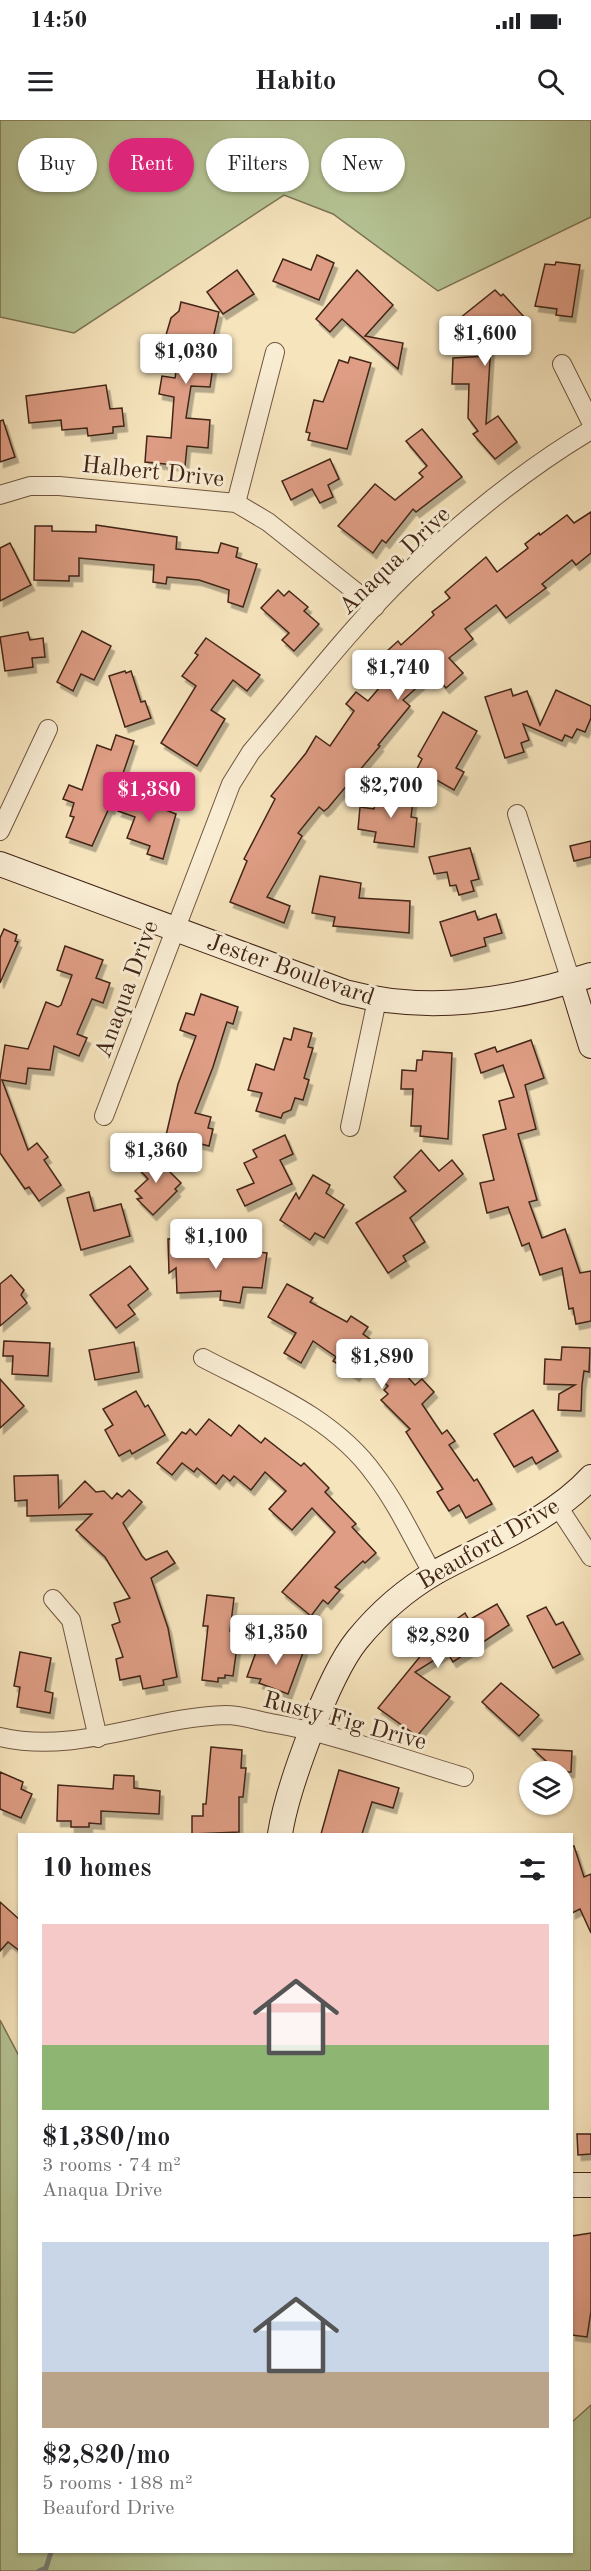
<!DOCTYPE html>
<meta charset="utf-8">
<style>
body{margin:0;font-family:"Old Standard TT",serif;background:#f6f6f6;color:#202124;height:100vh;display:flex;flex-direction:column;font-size:22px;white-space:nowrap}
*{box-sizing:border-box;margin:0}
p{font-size:20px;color:#757577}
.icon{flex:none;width:33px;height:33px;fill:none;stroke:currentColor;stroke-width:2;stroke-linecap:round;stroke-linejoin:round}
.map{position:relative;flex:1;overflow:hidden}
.panel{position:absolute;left:18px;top:1713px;width:555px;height:720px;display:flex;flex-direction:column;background:#fff;border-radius:0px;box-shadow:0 2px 4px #0004}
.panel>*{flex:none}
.banner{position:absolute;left:18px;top:18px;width:555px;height:54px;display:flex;gap:12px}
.buttons{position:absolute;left:519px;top:1641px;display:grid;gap:12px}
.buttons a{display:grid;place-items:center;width:54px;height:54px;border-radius:50%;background:#fff;box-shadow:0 2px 4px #0004;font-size:30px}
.price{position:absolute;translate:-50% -51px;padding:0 14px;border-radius:6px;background:#fff;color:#222;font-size:20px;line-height:39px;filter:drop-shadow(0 2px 3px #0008)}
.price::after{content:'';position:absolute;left:50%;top:36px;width:18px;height:14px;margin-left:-9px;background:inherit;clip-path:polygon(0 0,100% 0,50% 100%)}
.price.current{background:#db2777;color:#fff}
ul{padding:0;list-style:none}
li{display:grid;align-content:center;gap:12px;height:318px;padding:0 24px}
li span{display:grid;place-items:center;height:186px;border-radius:0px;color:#555}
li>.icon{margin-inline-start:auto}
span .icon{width:108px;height:108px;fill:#fffc;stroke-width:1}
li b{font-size:26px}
h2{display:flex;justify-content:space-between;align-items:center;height:72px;padding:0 24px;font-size:26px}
.pill{padding:0 21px;border-radius:27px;background:#fff;box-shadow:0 2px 4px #0004;font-size:21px;line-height:54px}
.pill.current{background:#db2777;color:#fff}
.status{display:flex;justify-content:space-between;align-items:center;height:42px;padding:0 30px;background:#fff;direction:ltr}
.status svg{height:16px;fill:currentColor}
header{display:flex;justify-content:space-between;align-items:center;height:78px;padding:0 24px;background:#fff;font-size:27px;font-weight:700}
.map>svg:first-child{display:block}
</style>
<div class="status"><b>14:50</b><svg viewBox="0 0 49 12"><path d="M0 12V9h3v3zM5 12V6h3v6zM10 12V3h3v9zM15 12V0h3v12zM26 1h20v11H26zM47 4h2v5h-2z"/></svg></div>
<header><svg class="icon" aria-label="menu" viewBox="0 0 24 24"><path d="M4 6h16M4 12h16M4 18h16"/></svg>Habito<svg class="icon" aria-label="search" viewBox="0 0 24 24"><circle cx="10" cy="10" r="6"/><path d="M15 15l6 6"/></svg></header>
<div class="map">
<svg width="591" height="2451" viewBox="0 0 591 2451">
<defs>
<filter id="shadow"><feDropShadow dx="3.5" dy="5.5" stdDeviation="0" flood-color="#0004"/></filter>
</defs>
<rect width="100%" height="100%" fill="#f6e4bd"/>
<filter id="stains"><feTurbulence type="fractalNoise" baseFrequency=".00333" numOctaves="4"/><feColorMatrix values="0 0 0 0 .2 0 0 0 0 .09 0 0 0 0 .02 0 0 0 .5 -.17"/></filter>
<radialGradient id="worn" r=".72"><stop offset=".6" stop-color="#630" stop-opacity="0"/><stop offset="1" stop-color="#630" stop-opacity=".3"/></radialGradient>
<!-- green -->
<g fill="#b6c596" stroke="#7c7556" stroke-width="1.5">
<path d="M0,0H591V97L438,171L333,94L284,75L74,213L0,197Z"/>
<path d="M0,1900L20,1938V2432H572V2302L591,2285V2451H0Z"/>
</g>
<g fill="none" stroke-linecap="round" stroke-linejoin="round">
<!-- stream -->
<path stroke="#798078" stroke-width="5" d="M39,2451L46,2448L51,2432"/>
</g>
<!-- building -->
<g fill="#de9d84" stroke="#422517" stroke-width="1.5" filter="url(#shadow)">
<path d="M317,135L334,143L319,180L273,161L283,139L311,150Z"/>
<path d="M556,142L580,145L572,197L556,195L557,189L535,186L545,144L555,145Z"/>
<path d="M237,150L254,174L223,194L207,172Z"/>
<path d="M357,150L393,185L365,216L403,223L398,249L342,199L330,212L316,199Z"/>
<path d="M495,170L501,176L503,174L525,198L511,210L508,208L491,224L486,304L498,296L517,322L495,339L473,314L478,311L468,298L469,264H452L453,238L486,236L455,202Z"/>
<path d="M181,182L219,192L207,245L213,247L210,267L191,266L186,298L210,300L208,328L187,326L185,346L145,342L147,316L171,318L174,277L159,274L162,256L175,258L181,219L166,215L171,198L179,191Z"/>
<path d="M350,237L371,243L347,329L308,320L310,313L306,312L314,280L323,282L339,240L348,243Z"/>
<path d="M106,265L110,289L122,288L124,306L113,307V313L88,316L87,308L62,310L61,300L29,303L26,276Z"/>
<path d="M3,300L15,337L0,342V301Z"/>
<path d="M422,309L462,357L416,392L413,389L386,423L382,420L373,433L338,406L375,364L395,380L423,357L419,353L427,346L406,321Z"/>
<path d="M330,339L339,359L328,365L333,377L320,383L312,369L291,380L282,361Z"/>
<path d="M591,392V433L576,445L572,440L542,464L546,468L506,498L496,485L465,509L473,519L449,538L463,553L446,568L433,553L403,580L410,586L378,625L380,626L328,688L324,691L319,687L298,713L302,716L267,777L290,786L284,803L230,782L247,741L244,739L275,679L271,676L306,633L316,616L330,626L354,591L346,584L356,572L368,581L398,546L386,532L398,521L401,525L434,495L432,492L450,478L445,472L486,437L497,452L528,428L525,424L539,413L540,415L567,395L574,403Z"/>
<path d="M96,405L177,417L176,429L218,433L221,423L238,428L236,437L257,444L243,487L228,482L229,470L199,460L167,457L166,464L153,462L154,445L79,438V456H69V461L34,460L35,406H52V411L96,412Z"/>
<path d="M10,423L31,465L0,481V428Z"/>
<path d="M278,470L284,476L289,471L308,487L304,491L319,504L294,531L282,520L289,513L261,488Z"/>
<path d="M82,511L111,526L94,560L81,554L73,571L57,562Z"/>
<path d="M28,512L30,520L43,518L45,537L32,538L33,547L5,551L0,517Z"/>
<path d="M206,518L260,555L247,571L233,560L211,590L225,599L197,646L161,623L196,566L182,556L198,535L195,533Z"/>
<path d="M125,551L126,553L131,551L141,582L145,581L151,598L125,607L109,556Z"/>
<path d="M511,569L513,576L527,571L540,605L556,570L591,586V598L585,612L577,609L572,618L565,615L562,621L523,604L529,620L521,623L524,632L505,638L485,577Z"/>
<path d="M443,592L477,611L456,648L464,652L454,670L417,649L422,639L418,636Z"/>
<path d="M116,615L134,621L111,689L109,688L92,726L66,717L74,697L70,696L74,683L63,679L69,665L82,670L97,625L111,630Z"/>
<path d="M377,671L414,675L411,697L417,698L414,727L374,722L376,712L358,709L360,687L374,689Z"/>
<path d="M130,672L160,682L158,687L176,694L163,739L147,734L150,726L127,718L135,697L118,691Z"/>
<path d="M591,721V737L574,741L570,726Z"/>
<path d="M470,728L479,759L471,761L474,771L459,775L456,765L450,766L447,752L434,754L429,737Z"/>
<path d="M320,756L361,763L359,778L410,781L409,813L333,806L335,797L312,793Z"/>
<path d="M475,791L478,800L496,794L502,813L484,818L486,826L451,836L440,802Z"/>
<path d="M4,809L17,815L15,821L18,822L0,863V818Z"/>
<path d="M65,826L103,840L96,858L110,863L103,883L92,879L77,914L87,918L79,936L54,926L50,950L28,948L26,964L2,960L28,1030L37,1023L48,1037L44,1040L61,1065L39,1081L29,1067L25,1069L0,1033V958L5,925L28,929L46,882L58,887L61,885L72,855L57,850Z"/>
<path d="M201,874L238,887L233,904L227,902L213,947L195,993L211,997L208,1008L213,1009L209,1026L193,1022L191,1030L164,1024L178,964L196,916L180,910L186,893L194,895Z"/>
<path d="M294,908L312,913L308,927L313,928L304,958L309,960L303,980L295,978L291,990L283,993L281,998L256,991L262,973L248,970L256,944L274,950L284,918L291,920Z"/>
<path d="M531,920L544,958L525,965L536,1009L518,1014L537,1080L529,1082L542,1118L565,1109L580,1153L591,1151V1201L576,1204L573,1188L569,1189L562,1148L540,1155L529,1123L522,1126L508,1087L487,1093L480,1063L494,1060L483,1015L506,1009L499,981L514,977L503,945L481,953L475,934L495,927L497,932Z"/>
<path d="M423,931L452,933L448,1019L420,1016L421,1006H411L413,969H401L402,950L416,951L417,940H422Z"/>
<path d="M285,1015L293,1034L280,1040L292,1064L245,1086L237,1070L254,1063L244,1043L257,1037L253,1030Z"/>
<path d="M421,1030L439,1051L452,1040L463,1054L410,1098L425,1122L403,1136L406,1141L388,1153L356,1103L406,1071L394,1057Z"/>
<path d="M151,1033L181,1063L175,1069L177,1071L153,1095L137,1079L142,1078L135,1071L148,1059L137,1047Z"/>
<path d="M313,1055L330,1065L326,1073L344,1085L324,1118L315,1113L310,1120L280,1100L296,1073L299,1079Z"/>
<path d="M89,1072L94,1091L121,1084L130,1116L81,1130L67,1078Z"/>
<path d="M187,1118L188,1131L229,1129L267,1133L262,1168L243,1167L240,1183L220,1180L221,1171L177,1173L176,1148L169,1153L168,1119Z"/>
<path d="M130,1146L148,1169L128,1185L135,1194L116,1208L90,1175Z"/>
<path d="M11,1155L24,1170L21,1175L27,1183L0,1206V1164Z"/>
<path d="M287,1164L313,1178L310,1182L347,1202L351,1196L368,1207L363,1214L377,1224L415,1265L422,1259L434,1272L422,1284L442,1314L447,1310L455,1321L449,1325L474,1361L477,1359L492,1384L466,1398L459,1385L449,1391L437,1372L443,1369L406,1312L410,1309L381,1280L388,1274L384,1270L388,1266L364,1243L356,1256L333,1241L336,1237L313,1221L301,1243L284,1233L296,1213L268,1197Z"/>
<path d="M4,1221L50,1223L48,1256L12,1254L13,1236H3Z"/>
<path d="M134,1222L139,1252L95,1260L89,1230Z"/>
<path d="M562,1227L590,1228L589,1252L584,1251L582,1265L581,1291L558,1290L559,1274L575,1265L544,1264L545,1239L561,1240Z"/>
<path d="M0,1259L24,1286L0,1308Z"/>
<path d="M136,1271L145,1287L148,1285L165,1315L132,1334L130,1330L119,1336L105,1310L113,1305L103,1289Z"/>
<path d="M533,1290L558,1331L536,1344L532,1337L514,1347L494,1314Z"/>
<path d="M209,1299L231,1316L239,1305L261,1323L265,1318L301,1346L304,1343L329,1368L325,1372L356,1404L352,1407L376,1433L365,1443L363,1441L335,1467L340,1470L328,1484L323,1480L311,1496L282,1472L335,1412L312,1388L292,1410L269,1389L286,1371L265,1352L251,1370L234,1356L230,1361L223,1355L216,1364L197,1348L194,1352L182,1343L172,1355L157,1343L182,1312L186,1314L190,1309L196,1315Z"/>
<path d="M58,1355L59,1388L85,1361L96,1372L104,1371L112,1379L117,1373L122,1377L129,1370L142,1382L123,1403L142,1436L146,1440L167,1431L175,1443L151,1458L168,1508L177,1557L163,1560L164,1565L143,1569L140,1556L120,1560L116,1539L123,1537L112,1505L120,1502L114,1483L130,1478L105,1437L76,1410L92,1394L27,1396V1380L15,1381L14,1356Z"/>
<path d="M207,1475L234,1478L230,1511L239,1512L233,1556L225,1555V1558H218V1562L202,1560L208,1506H203Z"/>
<path d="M497,1484L509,1505L453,1542L447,1532L415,1552L450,1577L417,1616L378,1588L423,1533L419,1526L465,1493L469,1500Z"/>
<path d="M546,1487L556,1505L563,1502L580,1534L553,1548L527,1496Z"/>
<path d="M260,1521L286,1531L289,1524L304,1530L288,1574L259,1563L261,1559L247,1557Z"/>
<path d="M20,1532L51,1538L45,1571L53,1573L50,1593L17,1587L20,1567L14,1566Z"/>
<path d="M501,1563L539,1595L519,1616L482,1582Z"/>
<path d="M211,1627L242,1630L241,1648H246L243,1677H239V1712L192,1714V1696H203V1684H206Z"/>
<path d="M533,1629L572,1631L571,1652H558Z"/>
<path d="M339,1650L399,1668L393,1688L372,1682L362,1714H321Z"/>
<path d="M0,1652L23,1662L21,1669L32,1674L21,1698L0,1689Z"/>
<path d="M114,1655L134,1656V1668L160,1671L159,1694L101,1691V1704L89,1703V1707H71V1701H57L58,1665L113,1669Z"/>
<path d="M572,1726H574L584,1757L591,1754V1813L580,1789L572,1793Z"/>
<path d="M0,1782L20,1800V1831L8,1822L0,1831Z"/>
<path d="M577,2014H591V2034L578,2035Z"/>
<path d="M591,2113V2191L587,2217L572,2215V2116Z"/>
</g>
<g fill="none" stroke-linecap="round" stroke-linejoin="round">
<!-- street casing -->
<g stroke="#6f5540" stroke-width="20">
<g id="street">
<path d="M562,244L591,302"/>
<path d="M0,375L30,366H59L236,383L268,402L375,487"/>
<path d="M236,383L275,232"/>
<path d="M517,694L571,861"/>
<path d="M0,711L48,609"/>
<path d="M104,996L231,664L251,632C301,573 352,506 407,453C462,401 527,348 591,310"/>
<path d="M350,1007L377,880"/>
<path d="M203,1238C264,1270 334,1297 375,1355C398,1385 414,1421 433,1454"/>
<path d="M557,1385L591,1437"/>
<path d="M53,1479L71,1500L98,1618"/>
<path d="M0,1617C77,1635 149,1597 226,1595C240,1595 256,1600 271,1603C336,1614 400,1638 464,1657"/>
</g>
</g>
<!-- secondary casing -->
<g stroke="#422517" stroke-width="26">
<g id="secondary">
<path d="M0,744L345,872C428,894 510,881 591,855"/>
<path d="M571,861L591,926"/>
<path d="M280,1714C287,1669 328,1556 357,1520C379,1493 405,1470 436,1452C487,1424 551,1401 591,1357"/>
<path d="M572,2065H591"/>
</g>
</g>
<!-- street -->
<use href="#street" stroke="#f9edd4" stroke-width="18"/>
<!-- secondary -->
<use href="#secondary" stroke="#f9edd4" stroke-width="24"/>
</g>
<g text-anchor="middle" stroke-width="6" stroke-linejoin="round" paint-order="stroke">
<!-- street labels -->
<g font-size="24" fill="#422517" stroke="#f9edd4">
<text transform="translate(153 351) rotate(6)" y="8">Halbert Drive</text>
<text transform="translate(394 440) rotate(-44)" y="8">Anaqua Drive</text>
<text transform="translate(291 849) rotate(19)" y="8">Jester Boulevard</text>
<text transform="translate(126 869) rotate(-70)" y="8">Anaqua Drive</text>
<text transform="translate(488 1423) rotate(-30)" y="8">Beauford Drive</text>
<text transform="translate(345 1600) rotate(15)" y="8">Rusty Fig Drive</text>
</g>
</g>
<rect width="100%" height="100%" filter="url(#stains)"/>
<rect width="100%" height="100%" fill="url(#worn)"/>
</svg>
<div class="buttons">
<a><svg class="icon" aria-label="layers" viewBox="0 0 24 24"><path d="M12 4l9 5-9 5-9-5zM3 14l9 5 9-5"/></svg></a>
</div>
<b class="price" style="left:485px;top:247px">$1,600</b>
<b class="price" style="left:186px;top:265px">$1,030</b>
<b class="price" style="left:398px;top:581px">$1,740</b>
<b class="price" style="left:391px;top:699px">$2,700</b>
<b class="price current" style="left:149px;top:703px">$1,380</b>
<b class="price" style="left:156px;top:1064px">$1,360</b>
<b class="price" style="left:216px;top:1150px">$1,100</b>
<b class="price" style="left:382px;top:1270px">$1,890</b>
<b class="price" style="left:276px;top:1546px">$1,350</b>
<b class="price" style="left:438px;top:1549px">$2,820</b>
<div class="banner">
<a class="pill">Buy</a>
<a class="pill current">Rent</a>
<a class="pill">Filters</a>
<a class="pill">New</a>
</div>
<section class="panel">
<h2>10 homes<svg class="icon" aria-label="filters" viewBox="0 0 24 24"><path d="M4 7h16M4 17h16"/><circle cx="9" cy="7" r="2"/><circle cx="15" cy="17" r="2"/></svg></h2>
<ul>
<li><span style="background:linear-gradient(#f6c9c9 65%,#8fb573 0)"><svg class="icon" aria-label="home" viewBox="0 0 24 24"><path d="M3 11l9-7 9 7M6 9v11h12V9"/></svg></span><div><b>$1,380/mo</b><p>3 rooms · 74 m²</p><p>Anaqua Drive</p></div></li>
<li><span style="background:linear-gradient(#c9d6e8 70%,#b9a48a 0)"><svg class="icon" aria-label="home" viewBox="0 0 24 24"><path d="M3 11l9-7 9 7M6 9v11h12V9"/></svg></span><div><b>$2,820/mo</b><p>5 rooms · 188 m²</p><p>Beauford Drive</p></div></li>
</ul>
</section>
</div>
